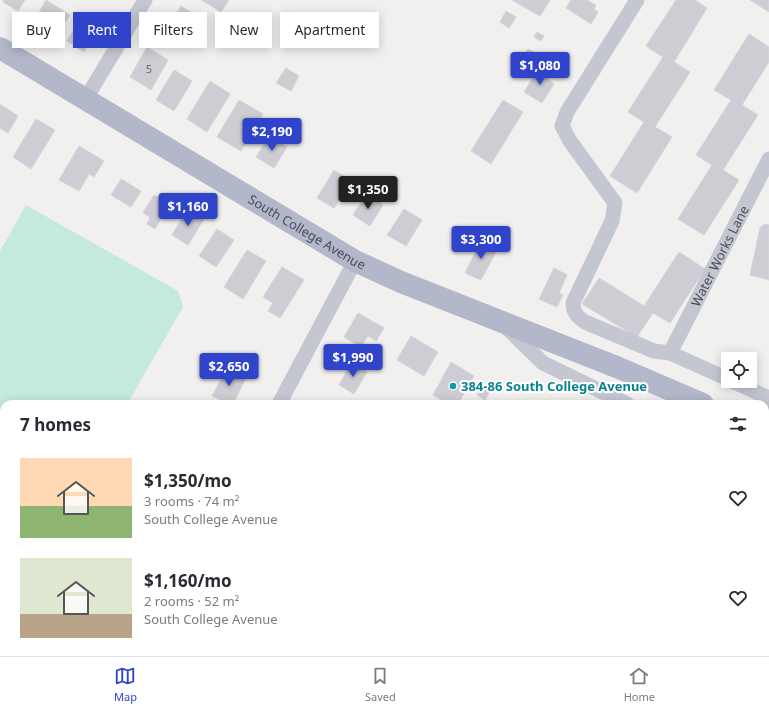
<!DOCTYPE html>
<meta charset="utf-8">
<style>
body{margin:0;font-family:"Noto Sans",sans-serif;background:#f7f7f7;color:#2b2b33;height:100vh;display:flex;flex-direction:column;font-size:15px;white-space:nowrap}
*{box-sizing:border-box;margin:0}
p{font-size:13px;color:#7c7c81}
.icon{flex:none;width:22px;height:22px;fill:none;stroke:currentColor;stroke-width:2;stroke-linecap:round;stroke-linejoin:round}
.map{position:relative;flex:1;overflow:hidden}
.drawer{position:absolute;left:0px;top:400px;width:769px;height:256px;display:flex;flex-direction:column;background:#fff;border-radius:12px 12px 0 0;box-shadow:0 2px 10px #0003}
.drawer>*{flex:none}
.top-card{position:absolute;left:12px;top:12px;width:400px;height:36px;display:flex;gap:8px}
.tools{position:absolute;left:721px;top:352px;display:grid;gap:8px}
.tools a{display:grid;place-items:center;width:36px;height:36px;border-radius:0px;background:#fff;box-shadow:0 2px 10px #0003;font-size:20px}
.price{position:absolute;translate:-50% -34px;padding:0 9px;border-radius:4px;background:#2f44cb;color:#fff;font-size:13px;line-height:26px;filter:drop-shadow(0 1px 2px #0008)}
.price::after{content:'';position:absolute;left:50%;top:24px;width:12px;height:9px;margin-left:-6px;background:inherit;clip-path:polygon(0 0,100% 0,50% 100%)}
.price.active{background:#222;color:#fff}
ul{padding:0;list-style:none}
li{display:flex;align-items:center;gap:12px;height:100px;padding:0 20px}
li span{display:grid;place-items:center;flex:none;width:112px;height:80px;border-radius:0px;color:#555}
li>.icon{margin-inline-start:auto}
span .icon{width:48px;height:48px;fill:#fffc;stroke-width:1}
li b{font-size:17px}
h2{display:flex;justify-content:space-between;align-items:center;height:48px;padding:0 20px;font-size:17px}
.chip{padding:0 14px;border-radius:0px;background:#fff;box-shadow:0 2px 10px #0003;font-size:14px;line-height:36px}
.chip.active{background:#2f44cb;color:#fff}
.menu{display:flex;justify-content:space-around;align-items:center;height:56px;border-top:1px solid #e1e1e2;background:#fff;font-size:11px;color:#7c7c81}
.menu a{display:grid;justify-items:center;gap:2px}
.menu .active{color:#2f44cb}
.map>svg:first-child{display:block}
</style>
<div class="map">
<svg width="769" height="656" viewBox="0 0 769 656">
<rect width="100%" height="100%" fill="#f1f0ef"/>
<!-- green -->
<path fill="#c3eadd" d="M26,205L178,291L183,307L127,404H4V614L0,620V251Z"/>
<!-- building -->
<g fill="#cdcdd3" stroke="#d4d4da">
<path d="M4,0H25L18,11L3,2Z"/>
<path d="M46,0L70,15L57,35L34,21Z"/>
<path d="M201,0H229L221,12Z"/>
<path d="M512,0H550L540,16Z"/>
<path d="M571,0H587L596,5L594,9L598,12L591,24L566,8Z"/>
<path d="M676,0H695L707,8L674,62L690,72L655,127L672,137L637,193L610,176L644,122L628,112L663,57L646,46Z"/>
<path d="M750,0H769V12Z"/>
<path d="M181,6L194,14L184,30L171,22Z"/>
<path d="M506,11L516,17L509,28L500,22Z"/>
<path d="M83,14L100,25L84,52L67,41Z"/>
<path d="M537,32L544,36L541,41L534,37Z"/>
<path d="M749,34L769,47V62L742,105L758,115L723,170L739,180L704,235L678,219L712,165L696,155L731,100L714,90Z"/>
<path d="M147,47L168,60L151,90L130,77Z"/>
<path d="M528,49L541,56L536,65L524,57Z"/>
<path d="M286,68L299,76L291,91L276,83Z"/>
<path d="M541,69L551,75L548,80L554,84L542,103L524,92L536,73L538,74Z"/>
<path d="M174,70L192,81L174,111L156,100Z"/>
<path d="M210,81L230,94L207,132L187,119Z"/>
<path d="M239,100L263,114L241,151L217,137Z"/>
<path d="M503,100L523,112L491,164L471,151Z"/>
<path d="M0,104L18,116L8,133L0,128Z"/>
<path d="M36,119L55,130L31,169L13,157Z"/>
<path d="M269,136L287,147L274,168L256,157Z"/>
<path d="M79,146L104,161L94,177L89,174L79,191L59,180Z"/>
<path d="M334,170L352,181L334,208L317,198Z"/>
<path d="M121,179L141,191L131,207L111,195Z"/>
<path d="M366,194L383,205L370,226L353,215Z"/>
<path d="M154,195L169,204L155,229L147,224L150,217L143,213Z"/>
<path d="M187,209L204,219L188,245L172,235Z"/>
<path d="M404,209L422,220L406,246L387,235Z"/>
<path d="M764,224L769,225V280L750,275L760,228Z"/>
<path d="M217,229L234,240L216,267L199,256Z"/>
<path d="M481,241L498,248L481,280L465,273Z"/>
<path d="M247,250L266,261L243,299L224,287Z"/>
<path d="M679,252L705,269L670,323L653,313L637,337L582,304L599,278L644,306Z"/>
<path d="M282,267L304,280L280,318L268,311L273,303L263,297Z"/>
<path d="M554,268L567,275L559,293L563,295L557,307L539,299Z"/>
<path d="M358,313L384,328L376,341L368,336L361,347L344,337Z"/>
<path d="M411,336L438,352L424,376L397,360Z"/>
<path d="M451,362L474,376L458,404H448L433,395Z"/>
<path d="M351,363L367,372L354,394L339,385Z"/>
<path d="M227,368L246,378L233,404H229L212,396Z"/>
<path d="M483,385L491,390L485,400L477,395Z"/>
<path d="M204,652H230L228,656H211Z"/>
<path d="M625,652H626L634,656H623Z"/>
<path d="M655,652H701L705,654L704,656H655L654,655Z"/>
</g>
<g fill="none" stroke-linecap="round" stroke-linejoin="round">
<!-- lane -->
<path stroke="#c4c7d2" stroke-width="7" d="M555,656L557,652"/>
<!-- street -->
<g stroke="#c4c7d2" stroke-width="15">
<path d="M637,0L567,112L562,126L570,141L615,203L612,221L573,303C573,313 578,317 585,322L654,351L670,353L728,379"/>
<path d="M85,100L145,0"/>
<path d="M506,327L543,363L627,404"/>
<path id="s1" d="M670,353L769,159"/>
<path d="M732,381L769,398"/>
<path d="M279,404L355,261"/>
<path d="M765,417L769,408"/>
<path d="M159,656L161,652"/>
</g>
<!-- primary -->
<g stroke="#b2b7ca" stroke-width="22">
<path id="s2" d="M0,48L355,261L401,282L619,368L703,404"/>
<path d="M765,432L769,434"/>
</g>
</g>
<!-- markers -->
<circle fill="#0f9aa8" stroke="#fff" stroke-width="1.5" cx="453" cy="386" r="4"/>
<g text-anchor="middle" stroke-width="4" stroke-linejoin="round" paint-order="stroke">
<!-- number labels -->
<g font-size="11" fill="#6a6d78">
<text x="149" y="73">5</text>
</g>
<!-- street labels -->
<g font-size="13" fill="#494d5a" stroke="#fff">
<text dy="5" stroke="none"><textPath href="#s2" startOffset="358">South College Avenue</textPath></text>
<text dy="5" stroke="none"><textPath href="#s1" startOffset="109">Water Works Lane</textPath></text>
</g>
<!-- culture labels -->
<g font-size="13" font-weight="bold" fill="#0d838f" stroke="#fff" text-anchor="start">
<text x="461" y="391">384-86 South College Avenue</text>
</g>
</g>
</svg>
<div class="tools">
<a><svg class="icon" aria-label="locate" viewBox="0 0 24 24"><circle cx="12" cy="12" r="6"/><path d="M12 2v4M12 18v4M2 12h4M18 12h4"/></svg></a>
</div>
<b class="price" style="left:540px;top:86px">$1,080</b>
<b class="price" style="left:272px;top:152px">$2,190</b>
<b class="price active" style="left:368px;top:210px">$1,350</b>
<b class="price" style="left:188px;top:227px">$1,160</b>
<b class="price" style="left:481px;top:260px">$3,300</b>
<b class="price" style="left:353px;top:378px">$1,990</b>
<b class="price" style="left:229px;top:387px">$2,650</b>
<div class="top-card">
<a class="chip">Buy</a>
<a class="chip active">Rent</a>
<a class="chip">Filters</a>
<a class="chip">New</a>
<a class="chip">Apartment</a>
</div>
<section class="drawer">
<h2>7 homes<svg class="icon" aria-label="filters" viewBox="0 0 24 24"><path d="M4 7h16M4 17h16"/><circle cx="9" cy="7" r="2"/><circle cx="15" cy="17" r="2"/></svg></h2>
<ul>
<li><span style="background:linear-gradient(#ffd9b3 60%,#8fb573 0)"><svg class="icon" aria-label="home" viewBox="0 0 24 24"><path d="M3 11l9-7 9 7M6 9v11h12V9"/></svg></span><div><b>$1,350/mo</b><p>3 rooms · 74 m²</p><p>South College Avenue</p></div><svg class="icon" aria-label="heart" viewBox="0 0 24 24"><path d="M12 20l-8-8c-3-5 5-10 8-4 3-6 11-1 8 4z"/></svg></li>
<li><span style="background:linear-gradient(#dfe7d0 70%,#b9a48a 0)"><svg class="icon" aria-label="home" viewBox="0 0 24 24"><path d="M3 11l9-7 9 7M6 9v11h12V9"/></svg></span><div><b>$1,160/mo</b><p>2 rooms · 52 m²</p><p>South College Avenue</p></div><svg class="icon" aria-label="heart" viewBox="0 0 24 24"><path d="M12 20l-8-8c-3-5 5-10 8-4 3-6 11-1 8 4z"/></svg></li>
</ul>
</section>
</div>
<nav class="menu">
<a class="active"><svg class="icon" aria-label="map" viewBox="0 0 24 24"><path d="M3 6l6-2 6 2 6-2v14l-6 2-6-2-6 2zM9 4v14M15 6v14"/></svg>Map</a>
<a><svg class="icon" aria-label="saved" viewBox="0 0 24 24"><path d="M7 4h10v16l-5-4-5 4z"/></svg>Saved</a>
<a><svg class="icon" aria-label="home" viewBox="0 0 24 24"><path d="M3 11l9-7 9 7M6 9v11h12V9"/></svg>Home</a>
</nav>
